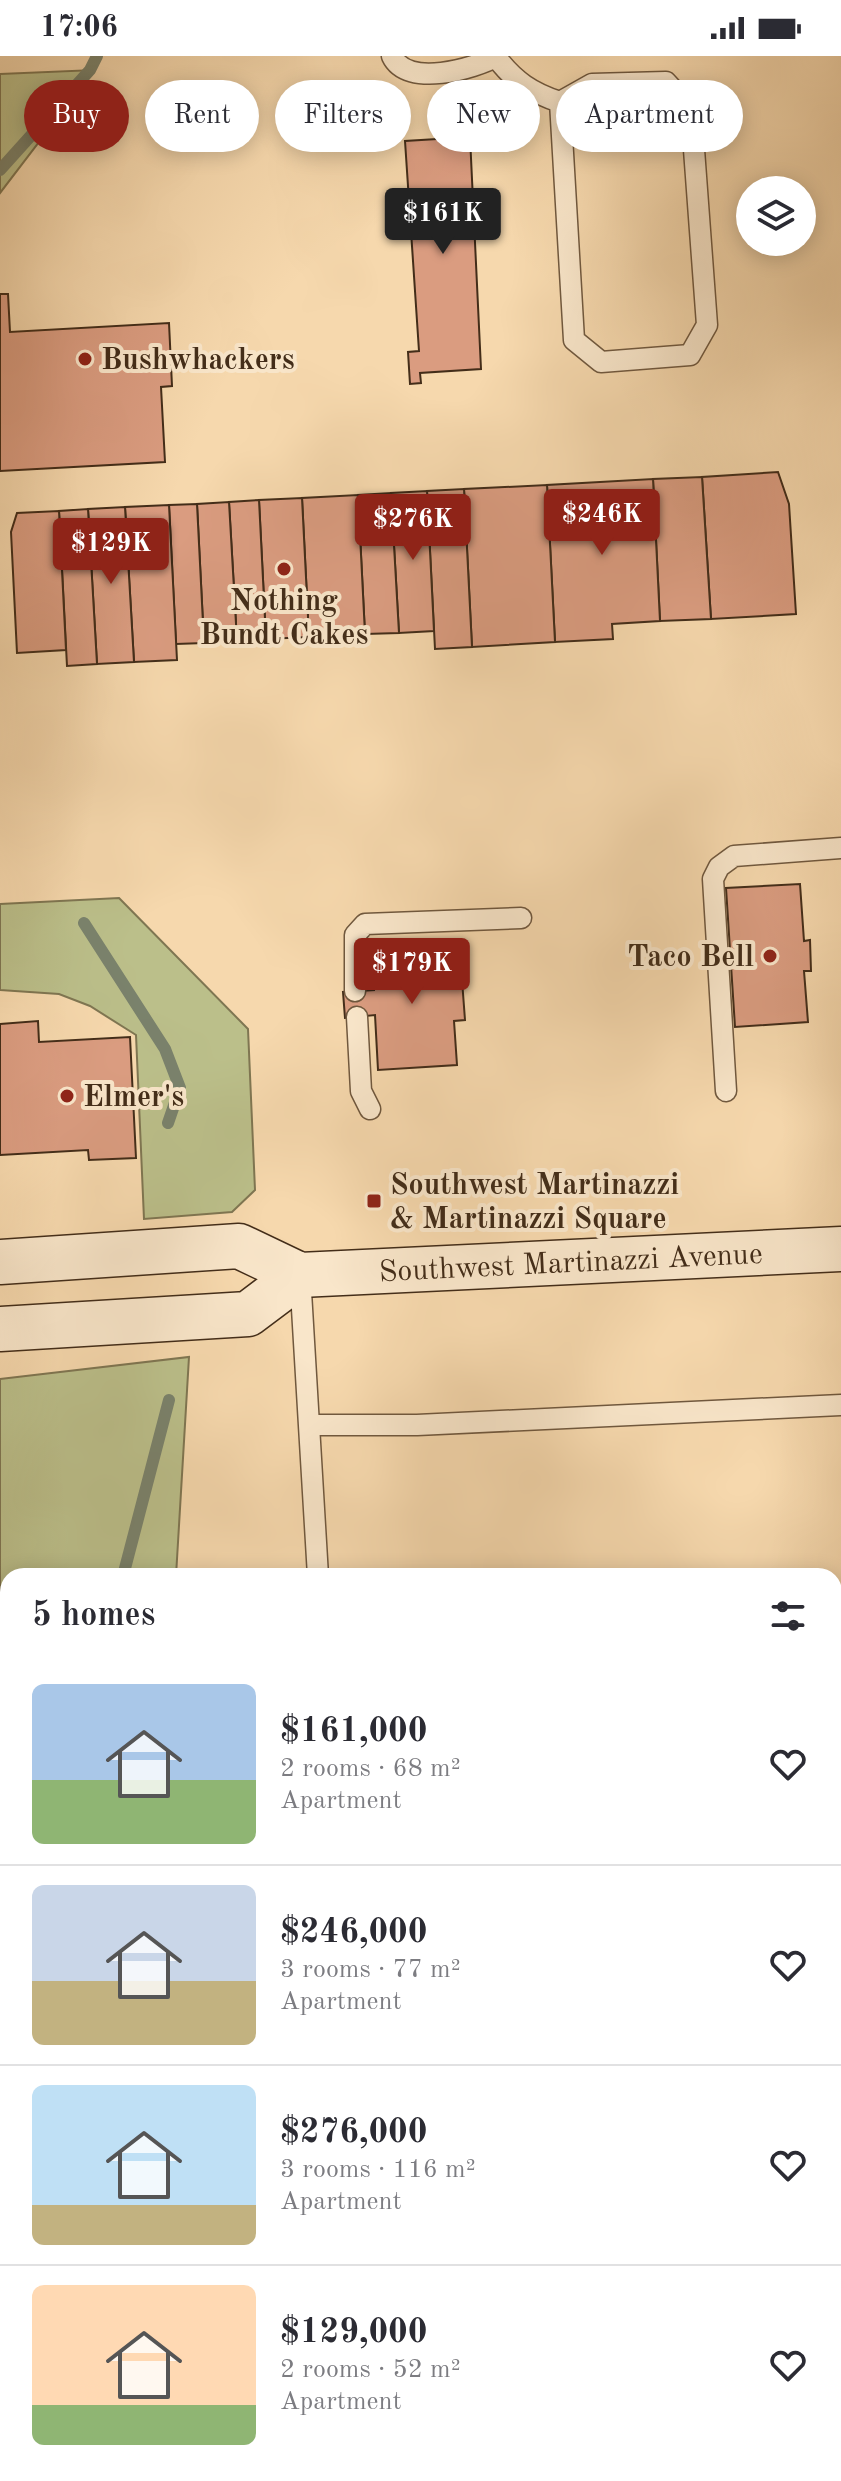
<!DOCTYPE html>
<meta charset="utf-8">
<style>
body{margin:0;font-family:"Old Standard TT",serif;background:#f2f2f3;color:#2b2b33;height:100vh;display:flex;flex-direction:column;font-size:30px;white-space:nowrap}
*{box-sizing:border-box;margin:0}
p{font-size:26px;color:#7c7c81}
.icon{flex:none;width:44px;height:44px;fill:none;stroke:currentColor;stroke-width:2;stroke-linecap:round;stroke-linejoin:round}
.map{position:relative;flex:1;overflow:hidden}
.sheet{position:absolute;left:0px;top:1512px;width:842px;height:914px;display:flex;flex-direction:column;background:#fff;border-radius:24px 24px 0 0;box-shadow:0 4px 20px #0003}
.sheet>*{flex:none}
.banner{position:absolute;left:24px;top:24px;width:794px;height:72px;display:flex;gap:16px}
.buttons{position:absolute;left:736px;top:120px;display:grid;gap:16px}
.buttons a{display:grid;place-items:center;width:80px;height:80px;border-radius:50%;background:#fff;box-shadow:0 4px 20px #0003;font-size:40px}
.price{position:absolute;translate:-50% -68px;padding:0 18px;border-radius:8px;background:#8f2418;color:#fff;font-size:26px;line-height:52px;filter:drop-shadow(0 2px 4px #0008)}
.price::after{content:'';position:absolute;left:50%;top:48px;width:24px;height:18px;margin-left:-12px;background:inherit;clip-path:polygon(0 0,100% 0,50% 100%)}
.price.selected{background:#222;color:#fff}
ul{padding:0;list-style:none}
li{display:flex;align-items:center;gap:24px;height:200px;padding:0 32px}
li+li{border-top:2px solid #e1e1e2}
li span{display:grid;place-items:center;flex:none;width:224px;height:160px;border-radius:12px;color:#555}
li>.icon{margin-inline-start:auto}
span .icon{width:96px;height:96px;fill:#fffc;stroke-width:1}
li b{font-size:34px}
h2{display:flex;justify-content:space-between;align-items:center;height:96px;padding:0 32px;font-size:34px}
.tag{padding:0 28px;border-radius:36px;background:#fff;box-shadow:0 4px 20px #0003;font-size:28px;line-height:72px}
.tag.selected{background:#8f2418;color:#fff}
.status{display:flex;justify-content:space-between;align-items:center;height:56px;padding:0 40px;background:#fff;direction:ltr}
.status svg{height:22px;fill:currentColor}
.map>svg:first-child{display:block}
</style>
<div class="status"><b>17:06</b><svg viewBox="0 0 49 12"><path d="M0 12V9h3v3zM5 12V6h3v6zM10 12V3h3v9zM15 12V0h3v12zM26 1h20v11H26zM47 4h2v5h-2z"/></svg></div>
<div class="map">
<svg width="841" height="2425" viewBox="0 0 841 2425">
<rect width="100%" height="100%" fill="#f6d8ad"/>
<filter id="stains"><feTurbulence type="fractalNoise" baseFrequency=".0025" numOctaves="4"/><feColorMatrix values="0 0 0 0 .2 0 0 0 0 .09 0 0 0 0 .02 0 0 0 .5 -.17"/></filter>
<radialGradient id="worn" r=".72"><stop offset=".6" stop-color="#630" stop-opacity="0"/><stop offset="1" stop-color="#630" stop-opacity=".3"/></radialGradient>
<!-- green -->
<g fill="#bbbf8a" stroke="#7f7652" stroke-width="2">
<path d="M94,14L0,137V18Z"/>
<path d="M119,842L248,973L255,1134L232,1156L144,1163L136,979L90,950L59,938L0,934V848Z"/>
<path d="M189,1301L176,1520H8V2418H227V2425H0V1323Z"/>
</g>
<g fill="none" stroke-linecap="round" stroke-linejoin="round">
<!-- stream -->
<g stroke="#7a826c" stroke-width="12">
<path d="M0,114L90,14L97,0"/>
<path d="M84,867L165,993L180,1032L168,1067"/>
<path d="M123,1520L169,1344"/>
<path d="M178,2418L179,2425"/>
</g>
</g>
<!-- building -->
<g fill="#da9c80" stroke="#432d19" stroke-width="2">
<path d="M470,81L481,313L420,317L421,327L410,328L408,296L419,295L405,85Z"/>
<path d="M0,238H8L10,276L169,267L172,330L161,331L165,406L0,415Z"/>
<path d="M778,416L789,448L796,558L711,563L702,421Z"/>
<path d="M702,421L711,563L660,565L653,423Z"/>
<path d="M653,423L660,565L612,568L613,583L555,586L547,429Z"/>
<path d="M547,429L555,586L472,591L464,433Z"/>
<path d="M464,433L472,591L435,593L427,435Z"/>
<path d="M427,435L434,575L399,577L391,437Z"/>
<path d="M391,437L399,577L365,578L358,439Z"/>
<path d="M358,439L365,578L309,581L302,442Z"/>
<path d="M302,442L309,581L266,583L259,444Z"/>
<path d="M259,444L266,583L237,585L229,446Z"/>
<path d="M229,446L237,585L204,587L197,448Z"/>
<path d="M197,448L204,587L176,588L169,449Z"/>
<path d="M169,449L177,604L134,606L125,451Z"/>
<path d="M125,451L134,606L97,608L88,453Z"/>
<path d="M88,453L97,608L67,610L59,455Z"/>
<path d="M59,455L66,594L17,597L11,476L17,457Z"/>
<path d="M800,828L804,885L810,884L811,915H804L808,966L735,971L726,832Z"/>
<path d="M449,887L452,924H462L465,964L454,965L457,1009L378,1014L375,959L345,962L343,936L374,934L371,892Z"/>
<path d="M38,965L39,986L130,981L136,1102L89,1104L88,1094L0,1099V968Z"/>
<path d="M841,1622V1825L834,1816V1628Z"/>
<path d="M841,1847V2042L834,2033V1852Z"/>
</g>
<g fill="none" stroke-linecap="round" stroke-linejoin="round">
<!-- lane casing -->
<g stroke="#70583e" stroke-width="23">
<g id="lane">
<path d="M392,0C407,32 474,13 497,0"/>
<path d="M496,1C514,25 532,37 560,46L574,284L601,306L690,299L707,269L691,53L666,26L592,28L560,46"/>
<path d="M355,935V879L365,868L521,862"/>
<path d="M357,961L361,1035L370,1053"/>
<path d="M726,1035L713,823L719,811L734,800L841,792"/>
<path d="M300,1219L318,1520"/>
<path d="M310,1369H417L841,1349"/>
<path d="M834,1548L841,1543"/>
<path d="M834,2200L841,2209"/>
</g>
</g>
<!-- secondary casing -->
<g stroke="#432d19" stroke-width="47">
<g id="secondary">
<path id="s1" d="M0,1206L239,1190L300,1219L841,1193"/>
<path d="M0,1273L248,1258L300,1219"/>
</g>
</g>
<!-- lane -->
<use href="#lane" stroke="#f9e6ca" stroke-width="20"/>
<!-- secondary -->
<use href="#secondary" stroke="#f9e6ca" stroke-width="44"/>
</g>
<!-- markers -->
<g fill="#8f2418" stroke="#f9e6ca" stroke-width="3">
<circle cx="85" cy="303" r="8"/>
<circle cx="284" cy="513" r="8"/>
<circle cx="770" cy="900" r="8"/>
<circle cx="67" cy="1040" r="8"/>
<rect x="366" y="1137" width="16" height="16" rx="4"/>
</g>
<g text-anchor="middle" stroke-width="8" stroke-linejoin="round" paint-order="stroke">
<!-- poi labels -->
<g font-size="30" font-weight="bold" fill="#432d19" stroke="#f9e6ca" text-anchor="start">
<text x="101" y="313">Bushwhackers</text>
<text x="284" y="554" text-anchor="middle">Nothing<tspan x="284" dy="34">Bundt Cakes</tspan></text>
<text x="754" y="910" text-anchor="end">Taco Bell</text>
<text x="83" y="1050">Elmer's</text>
<text x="390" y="1138">Southwest Martinazzi<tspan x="390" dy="34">&amp; Martinazzi Square</tspan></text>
</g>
<!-- street labels -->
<g font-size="30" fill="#432d19" stroke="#f9e6ca">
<text dy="10" stroke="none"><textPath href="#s1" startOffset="578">Southwest Martinazzi Avenue</textPath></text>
</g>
</g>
<rect width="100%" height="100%" filter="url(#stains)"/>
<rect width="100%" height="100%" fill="url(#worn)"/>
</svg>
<div class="buttons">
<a><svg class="icon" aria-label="layers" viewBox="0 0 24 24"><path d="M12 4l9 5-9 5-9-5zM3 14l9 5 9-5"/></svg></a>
</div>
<b class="price selected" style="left:443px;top:200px">$161K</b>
<b class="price" style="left:602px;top:501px">$246K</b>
<b class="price" style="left:413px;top:506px">$276K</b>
<b class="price" style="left:111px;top:530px">$129K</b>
<b class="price" style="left:412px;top:950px">$179K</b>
<div class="banner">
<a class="tag selected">Buy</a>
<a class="tag">Rent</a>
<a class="tag">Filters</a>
<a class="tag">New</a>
<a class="tag">Apartment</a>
</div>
<section class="sheet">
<h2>5 homes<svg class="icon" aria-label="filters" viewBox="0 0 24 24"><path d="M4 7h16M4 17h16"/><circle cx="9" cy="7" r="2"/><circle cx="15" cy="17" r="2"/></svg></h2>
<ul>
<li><span style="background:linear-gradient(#a9c7e8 60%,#8fb573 0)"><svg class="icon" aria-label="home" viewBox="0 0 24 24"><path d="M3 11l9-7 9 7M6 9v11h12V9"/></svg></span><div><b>$161,000</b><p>2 rooms · 68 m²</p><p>Apartment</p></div><svg class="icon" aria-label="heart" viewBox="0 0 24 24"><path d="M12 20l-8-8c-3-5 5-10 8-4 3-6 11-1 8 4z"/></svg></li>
<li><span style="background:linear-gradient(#c9d6e8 60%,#c2b280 0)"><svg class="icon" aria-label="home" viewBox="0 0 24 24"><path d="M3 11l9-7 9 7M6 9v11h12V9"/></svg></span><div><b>$246,000</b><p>3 rooms · 77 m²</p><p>Apartment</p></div><svg class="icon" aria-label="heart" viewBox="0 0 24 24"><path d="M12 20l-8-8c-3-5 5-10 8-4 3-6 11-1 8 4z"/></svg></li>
<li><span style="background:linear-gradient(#bfe0f5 75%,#c2b280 0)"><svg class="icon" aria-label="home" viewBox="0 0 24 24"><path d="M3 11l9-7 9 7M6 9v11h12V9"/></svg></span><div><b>$276,000</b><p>3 rooms · 116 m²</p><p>Apartment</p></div><svg class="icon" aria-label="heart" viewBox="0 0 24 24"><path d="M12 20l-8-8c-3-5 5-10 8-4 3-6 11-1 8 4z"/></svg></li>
<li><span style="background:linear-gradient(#ffd9b3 75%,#8fb573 0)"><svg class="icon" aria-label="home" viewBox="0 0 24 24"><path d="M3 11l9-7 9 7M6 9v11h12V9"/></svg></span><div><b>$129,000</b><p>2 rooms · 52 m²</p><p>Apartment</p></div><svg class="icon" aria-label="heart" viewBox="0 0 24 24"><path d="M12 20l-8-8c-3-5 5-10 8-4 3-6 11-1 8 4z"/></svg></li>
</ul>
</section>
</div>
